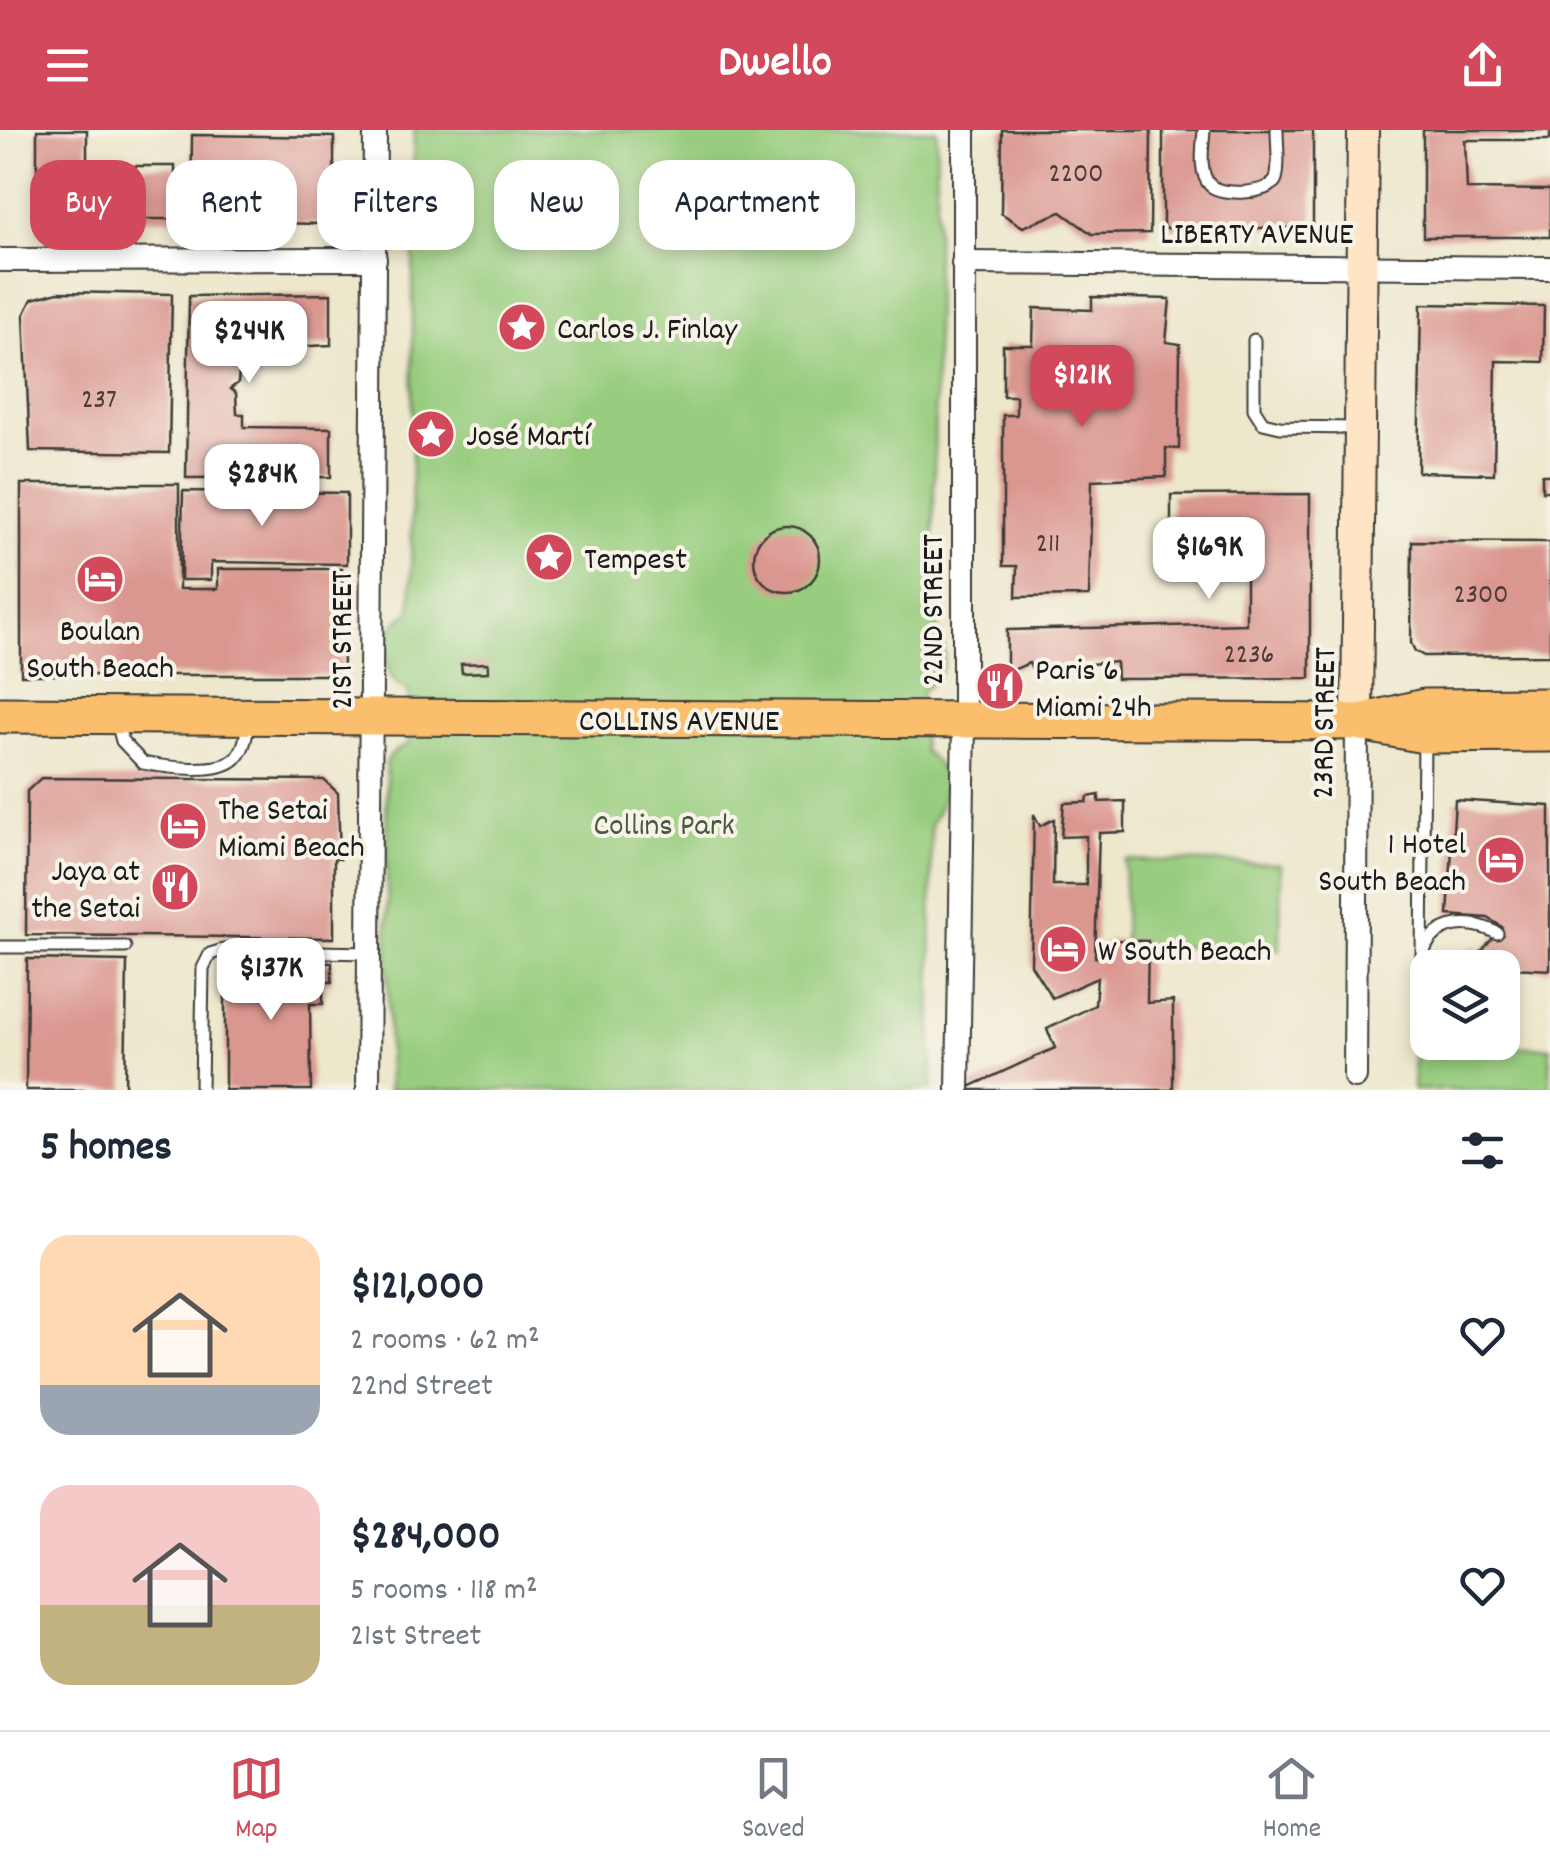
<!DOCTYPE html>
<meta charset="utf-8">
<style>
body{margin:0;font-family:Dekko,sans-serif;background:#f2f2f3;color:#1f2937;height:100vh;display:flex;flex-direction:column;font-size:38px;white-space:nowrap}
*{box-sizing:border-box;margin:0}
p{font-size:32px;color:#747a83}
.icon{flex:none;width:55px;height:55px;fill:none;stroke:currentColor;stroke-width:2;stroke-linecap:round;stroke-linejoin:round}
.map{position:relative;height:960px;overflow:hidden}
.details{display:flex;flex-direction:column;background:#fff;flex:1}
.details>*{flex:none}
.banner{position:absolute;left:30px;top:30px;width:1000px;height:90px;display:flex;gap:20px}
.buttons{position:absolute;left:1410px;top:820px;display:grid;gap:20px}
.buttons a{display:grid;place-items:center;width:110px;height:110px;border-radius:20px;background:#fff;box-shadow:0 5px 15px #0003;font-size:50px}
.price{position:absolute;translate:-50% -85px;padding:0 22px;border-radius:20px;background:#fff;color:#222;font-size:32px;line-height:65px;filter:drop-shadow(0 2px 5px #0008)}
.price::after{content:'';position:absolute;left:50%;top:60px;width:30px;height:22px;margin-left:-15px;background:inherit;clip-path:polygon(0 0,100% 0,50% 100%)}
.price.current{background:#d1495b;color:#fff}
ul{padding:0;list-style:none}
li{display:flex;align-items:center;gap:30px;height:250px;padding:0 40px}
li span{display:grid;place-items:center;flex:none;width:280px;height:200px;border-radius:30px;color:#555}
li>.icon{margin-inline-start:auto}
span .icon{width:120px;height:120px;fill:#fffc;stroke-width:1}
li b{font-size:42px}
h2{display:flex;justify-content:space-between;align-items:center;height:120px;padding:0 40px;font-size:42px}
.tag{padding:0 35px;border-radius:30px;background:#fff;box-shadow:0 5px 15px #0003;font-size:35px;line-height:90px}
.tag.current{background:#d1495b;color:#fff}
header{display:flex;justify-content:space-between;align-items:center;height:130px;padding:0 40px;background:#d1495b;color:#fff;font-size:45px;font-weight:700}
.tabs{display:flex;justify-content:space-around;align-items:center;height:140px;border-top:2px solid #e0e1e3;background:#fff;font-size:28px;color:#747a83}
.tabs a{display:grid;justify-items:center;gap:5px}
.tabs .current{color:#d1495b}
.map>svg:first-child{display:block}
</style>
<header><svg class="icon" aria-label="menu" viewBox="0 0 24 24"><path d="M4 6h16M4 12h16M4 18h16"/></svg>Dwello<svg class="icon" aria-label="share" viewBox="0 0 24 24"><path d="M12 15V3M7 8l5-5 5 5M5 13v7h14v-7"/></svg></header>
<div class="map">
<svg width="1550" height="960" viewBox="0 0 1550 960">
<rect width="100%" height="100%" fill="#f7f3e8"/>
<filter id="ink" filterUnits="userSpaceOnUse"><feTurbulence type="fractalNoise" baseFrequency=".01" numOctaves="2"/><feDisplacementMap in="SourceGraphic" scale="20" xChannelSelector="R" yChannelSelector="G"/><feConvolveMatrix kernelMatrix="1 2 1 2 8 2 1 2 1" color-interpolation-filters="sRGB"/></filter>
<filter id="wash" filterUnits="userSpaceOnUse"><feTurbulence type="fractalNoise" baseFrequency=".0048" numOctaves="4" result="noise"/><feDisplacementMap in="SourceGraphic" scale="40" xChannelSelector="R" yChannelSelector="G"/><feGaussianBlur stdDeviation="2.25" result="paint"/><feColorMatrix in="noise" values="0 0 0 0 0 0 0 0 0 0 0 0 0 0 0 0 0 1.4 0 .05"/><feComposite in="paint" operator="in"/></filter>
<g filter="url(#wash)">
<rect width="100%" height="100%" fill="#ede7cc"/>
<!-- green -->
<g fill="#98cd7f" stroke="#5a744e" stroke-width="2.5">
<path d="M414,0H937L933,487C945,516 955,541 921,561L923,621C954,643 947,666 931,694L932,960H389L386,631L395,621L409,614L408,560C384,554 380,516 393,497C397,490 405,485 411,480Z"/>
<path d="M1125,730L1281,734L1280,819L1124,815Z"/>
<path d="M1474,819L1489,827L1491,837H1455L1459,826Z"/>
<path d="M1503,908H1517V917H1550V960H1413L1414,924L1440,925V913L1502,912Z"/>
</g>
<g id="blocks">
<!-- building -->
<g fill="#da9790">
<path d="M37,0H87V36H175V89H37Z"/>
<path d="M1002,0H1151L1150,103L1092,104L1061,82L1023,97L1001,83Z"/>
<rect x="1163" y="0" width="150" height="98"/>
<path d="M1423,0H1550V10H1465L1467,59L1550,60V107H1423Z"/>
<path d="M192,5L334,7V81L320,94L273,93V72H235V91L191,90Z"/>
<path d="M58,162L172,164L169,323L30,321L24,185L32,169Z"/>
<path d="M331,164V215L241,219L238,253L230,259L236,263L237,284H244V297L331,298V347L186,348L189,166Z"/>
<path d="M1092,167L1170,169L1166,212L1180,214L1179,319L1166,318V347L1092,350L1089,466L1016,467L1017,436H1003V285H1016V266H1003V215H1033L1034,178L1092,180Z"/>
<path d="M1421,174L1544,176L1543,232L1496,231L1494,344L1418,342Z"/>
<rect x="1542" y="345" width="8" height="16"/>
<path d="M21,354H179V459H218V439H342L343,545H21Z"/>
<path d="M183,361L347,363V434L211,432V450H181Z"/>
<path d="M1310,364V548L1117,549L1116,532L1075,535L1050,543L1046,536L1033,542L1029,533L1011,541L1007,534V500L1246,494V425H1171V365Z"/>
<circle cx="787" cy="429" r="33"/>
<path d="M1412,411L1550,412V525L1424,526L1415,521L1411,513Z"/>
<path d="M488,533V542L462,543L461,534Z"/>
<path d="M41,648L324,650L338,663L340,729L334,728V808L26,805L27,661Z"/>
<path d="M1099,665V672L1125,671V702L1099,703L1095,827L1106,828L1107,810L1148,811L1147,873L1173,871V960H969V957L1055,918L1047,899L1095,875L1097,848L1052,868L1031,835L1034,684L1040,696L1054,689L1053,755H1086V706L1061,707L1064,673L1087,672L1088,667Z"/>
<path d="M1455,670L1550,676V840L1491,837L1489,827L1482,821L1502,797L1488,788L1448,785Z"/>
<path d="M27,829L127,831L125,960H26Z"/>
<path d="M225,831L332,833V852H323V874H310L311,960H225Z"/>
</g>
</g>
</g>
<g filter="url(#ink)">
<use href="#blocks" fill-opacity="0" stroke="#3b3a36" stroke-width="2.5"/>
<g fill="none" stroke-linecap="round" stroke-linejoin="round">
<!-- lane casing -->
<g stroke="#3b3a36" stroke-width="15">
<g id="lane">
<path d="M1204,0C1203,16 1198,43 1210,55C1220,66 1270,65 1276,49C1280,35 1277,15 1277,0"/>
<path d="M1254,210V279L1263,293L1280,297L1357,298"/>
<path d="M117,592L122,611L143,633C164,637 220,645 236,628C245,618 247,604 248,591"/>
<path d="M0,817H125"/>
<path d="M1422,828L1424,607"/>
<path d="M1428,859C1406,808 1452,779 1497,803"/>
<path d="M1502,863L1511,838"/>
<path d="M201,960L203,838L210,824L223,820L369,823"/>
</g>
</g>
<!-- street casing -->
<g stroke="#3b3a36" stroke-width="26">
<g id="street">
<path d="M0,130L375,129"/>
<path d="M963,133L1550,138"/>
<path d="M1355,947L1357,592"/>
<path d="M368,960L375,0"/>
<path d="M958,960L964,590V0"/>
</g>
</g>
<!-- secondary casing -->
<g stroke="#3b3a36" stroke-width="34">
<path id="secondary" d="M1357,592L1363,0"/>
</g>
<!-- primary casing -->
<g stroke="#3b3a36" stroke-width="39">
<g id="primary">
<path d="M0,585L1357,592L1424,605L1550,604"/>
<path d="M1373,589L1424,577L1550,576"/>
</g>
</g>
<!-- lane -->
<use href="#lane" stroke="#fff" stroke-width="11"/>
<!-- street -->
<use href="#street" stroke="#fff" stroke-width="22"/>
<!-- secondary -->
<use href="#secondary" stroke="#fde5c5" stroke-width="30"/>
<!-- primary -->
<use href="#primary" stroke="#fabe6d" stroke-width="35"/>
</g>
</g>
<!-- icons -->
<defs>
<g id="sight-disc" transform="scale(2.5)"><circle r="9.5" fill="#d1495b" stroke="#f7f3e8"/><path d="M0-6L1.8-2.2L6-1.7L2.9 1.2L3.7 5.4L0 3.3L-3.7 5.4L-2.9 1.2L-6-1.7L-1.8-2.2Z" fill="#fff"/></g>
<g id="hotel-disc" transform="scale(2.5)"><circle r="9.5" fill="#d1495b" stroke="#f7f3e8"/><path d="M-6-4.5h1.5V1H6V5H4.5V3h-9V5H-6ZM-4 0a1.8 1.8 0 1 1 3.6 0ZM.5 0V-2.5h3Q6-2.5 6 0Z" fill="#fff"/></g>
<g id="restaurant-disc" transform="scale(2.5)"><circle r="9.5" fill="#d1495b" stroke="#f7f3e8"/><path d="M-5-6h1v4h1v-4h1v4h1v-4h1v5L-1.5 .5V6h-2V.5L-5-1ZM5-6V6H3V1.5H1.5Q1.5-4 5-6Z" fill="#fff"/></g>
</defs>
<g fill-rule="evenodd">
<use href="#sight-disc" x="522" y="197"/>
<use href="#sight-disc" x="431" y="304"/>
<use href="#sight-disc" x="549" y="427"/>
<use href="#hotel-disc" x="100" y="449"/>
<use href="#restaurant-disc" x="1000" y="556"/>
<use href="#hotel-disc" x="183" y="696"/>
<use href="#hotel-disc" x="1501" y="730"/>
<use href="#restaurant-disc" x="175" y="757"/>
<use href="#hotel-disc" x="1063" y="819"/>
</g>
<g text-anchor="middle" stroke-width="8" stroke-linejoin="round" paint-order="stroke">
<!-- number labels -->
<g font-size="28" fill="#4c3b39">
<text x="1076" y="51">2200</text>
<text x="99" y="277">237</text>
<text x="1048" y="421">211</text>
<text x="1481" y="472">2300</text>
<text x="1249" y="532">2236</text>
</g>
<!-- street labels -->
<g font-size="32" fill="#1c1c1c" stroke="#f7f3e8">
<text x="1257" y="113">LIBERTY AVENUE</text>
<text transform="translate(931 480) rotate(-90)" y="11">22ND STREET</text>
<text transform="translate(340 510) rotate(-90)" y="11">21ST STREET</text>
<text x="679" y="600">COLLINS AVENUE</text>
<text transform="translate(1322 593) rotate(-89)" y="11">23RD STREET</text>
</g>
<!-- poi labels -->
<g font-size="32" fill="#1c1c1c" stroke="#f7f3e8" text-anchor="start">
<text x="557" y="208">Carlos J. Finlay</text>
<text x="466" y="315">José Martí</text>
<text x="584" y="438">Tempest</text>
<text x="100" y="510" text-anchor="middle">Boulan<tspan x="100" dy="37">South Beach</tspan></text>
<text x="1035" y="549">Paris 6<tspan x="1035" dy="37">Miami 24h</tspan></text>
<text x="218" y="689">The Setai<tspan x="218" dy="37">Miami Beach</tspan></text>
<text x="1466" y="723" text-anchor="end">1 Hotel<tspan x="1466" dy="37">South Beach</tspan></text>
<text x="140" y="750" text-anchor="end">Jaya at<tspan x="140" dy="37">the Setai</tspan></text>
<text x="1098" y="830">W South Beach</text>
</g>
<!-- park labels -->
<g font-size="32" fill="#475a3f" stroke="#f7f3e8">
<text x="664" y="704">Collins Park</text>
</g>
</g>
</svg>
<div class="buttons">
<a><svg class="icon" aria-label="layers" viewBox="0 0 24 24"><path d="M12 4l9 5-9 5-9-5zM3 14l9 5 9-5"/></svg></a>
</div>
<b class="price" style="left:249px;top:256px">$244K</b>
<b class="price current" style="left:1082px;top:300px">$121K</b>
<b class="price" style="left:262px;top:399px">$284K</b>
<b class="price" style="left:1209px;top:472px">$169K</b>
<b class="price" style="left:271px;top:893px">$137K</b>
<div class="banner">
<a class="tag current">Buy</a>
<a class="tag">Rent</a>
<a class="tag">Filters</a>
<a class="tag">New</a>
<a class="tag">Apartment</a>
</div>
</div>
<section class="details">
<h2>5 homes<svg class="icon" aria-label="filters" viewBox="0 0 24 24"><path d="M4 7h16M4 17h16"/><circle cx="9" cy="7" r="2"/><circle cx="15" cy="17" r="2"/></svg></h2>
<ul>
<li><span style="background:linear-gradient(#ffd9b3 75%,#9aa5b1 0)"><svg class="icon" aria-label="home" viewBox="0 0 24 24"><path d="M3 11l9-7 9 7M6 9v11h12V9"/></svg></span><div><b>$121,000</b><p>2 rooms · 62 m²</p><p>22nd Street</p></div><svg class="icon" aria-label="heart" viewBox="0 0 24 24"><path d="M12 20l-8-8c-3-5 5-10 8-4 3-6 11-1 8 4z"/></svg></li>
<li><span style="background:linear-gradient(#f6c9c9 60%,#c2b280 0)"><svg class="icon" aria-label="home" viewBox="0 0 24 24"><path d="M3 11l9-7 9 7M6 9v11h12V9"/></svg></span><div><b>$284,000</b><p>5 rooms · 118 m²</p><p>21st Street</p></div><svg class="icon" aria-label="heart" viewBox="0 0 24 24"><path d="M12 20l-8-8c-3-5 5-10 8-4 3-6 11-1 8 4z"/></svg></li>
</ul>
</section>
<nav class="tabs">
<a class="current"><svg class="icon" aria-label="map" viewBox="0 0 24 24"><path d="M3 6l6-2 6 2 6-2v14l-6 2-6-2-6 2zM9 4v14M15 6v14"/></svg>Map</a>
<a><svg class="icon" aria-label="saved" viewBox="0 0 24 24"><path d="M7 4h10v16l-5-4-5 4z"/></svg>Saved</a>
<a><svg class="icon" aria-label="home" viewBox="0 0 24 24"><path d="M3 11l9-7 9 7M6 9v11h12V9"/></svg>Home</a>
</nav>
